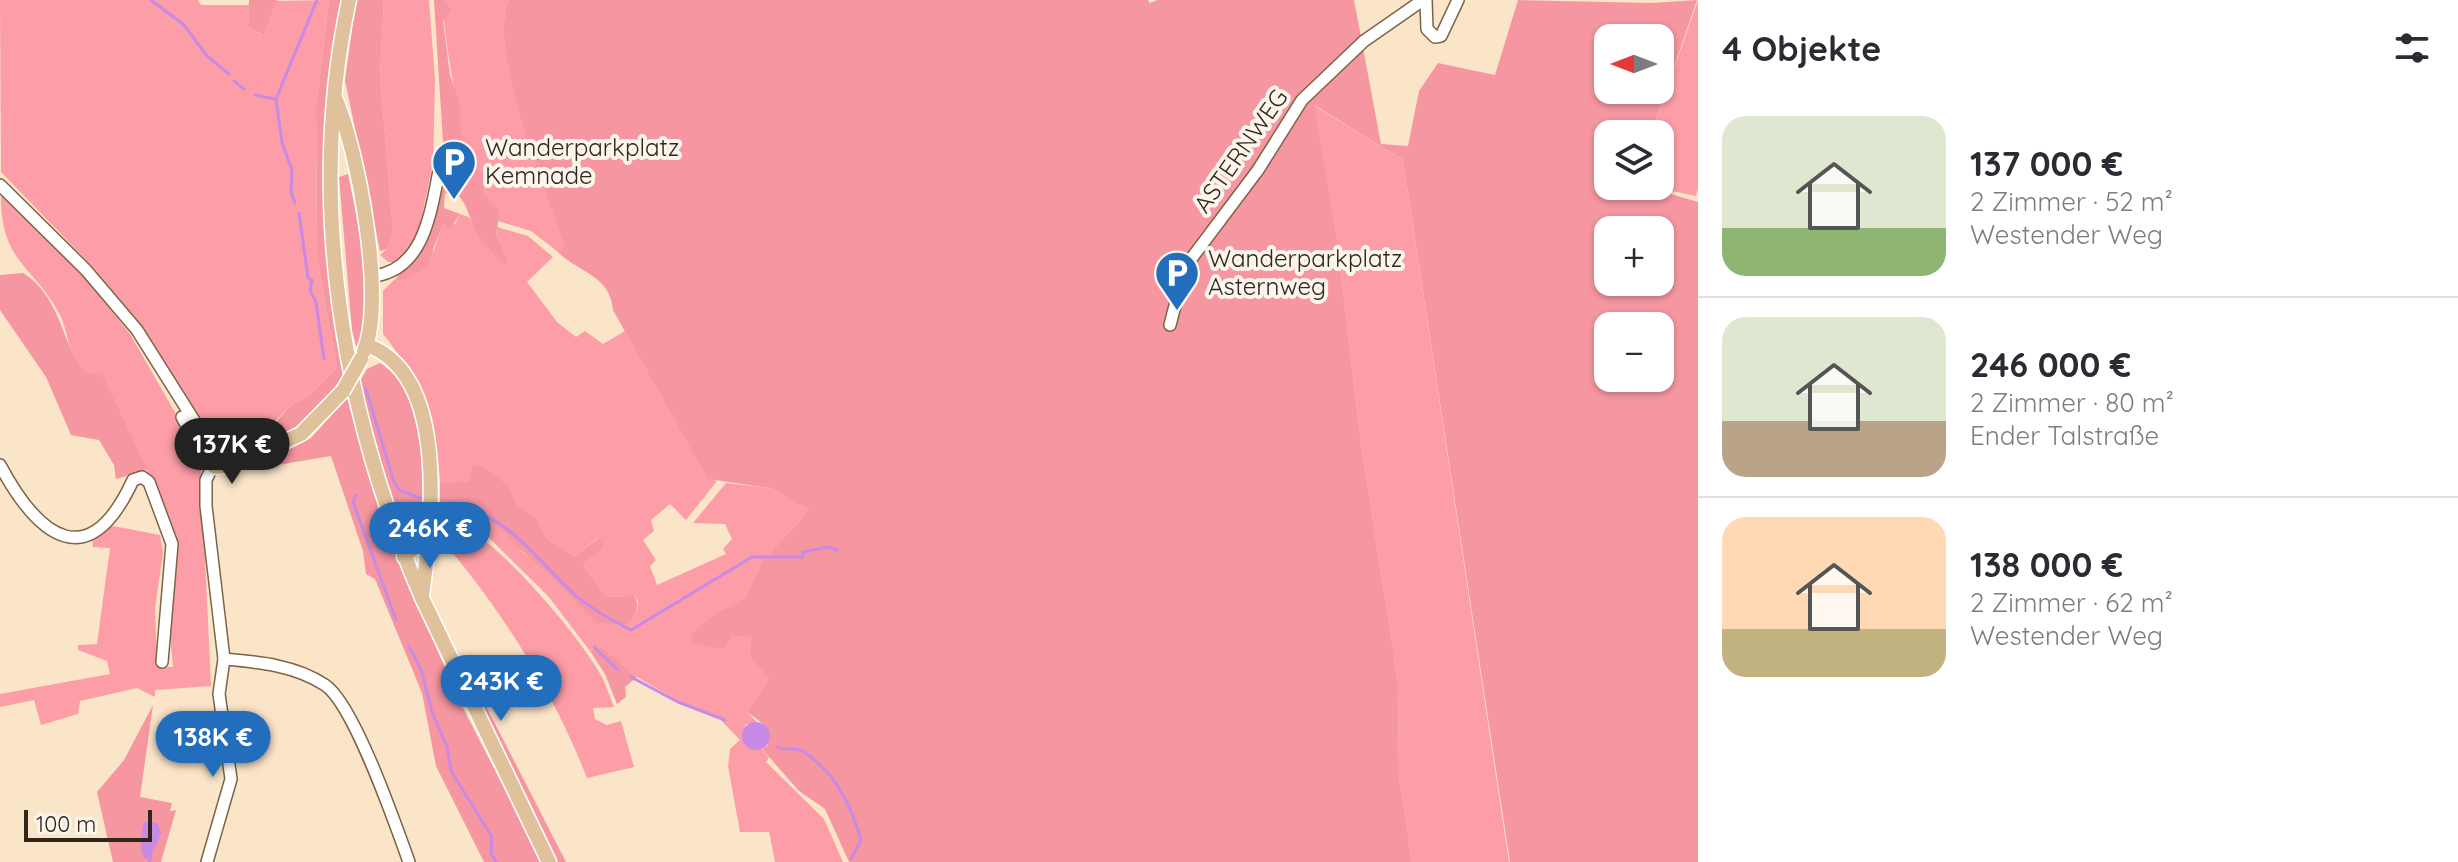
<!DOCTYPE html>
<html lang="de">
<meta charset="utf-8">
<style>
body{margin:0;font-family:Quicksand,sans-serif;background:#f2f2f3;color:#2b2b33;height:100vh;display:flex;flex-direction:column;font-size:30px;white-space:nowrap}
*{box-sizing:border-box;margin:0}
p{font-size:26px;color:#7c7c81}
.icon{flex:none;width:44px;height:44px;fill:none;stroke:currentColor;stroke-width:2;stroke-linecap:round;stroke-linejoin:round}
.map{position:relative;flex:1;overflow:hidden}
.sheet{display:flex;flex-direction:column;background:#fff;width:760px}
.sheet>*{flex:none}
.needle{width:52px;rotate:270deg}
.fabs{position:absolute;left:1594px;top:24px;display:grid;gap:16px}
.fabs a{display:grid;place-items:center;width:80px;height:80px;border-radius:16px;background:#fff;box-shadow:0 2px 6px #0004;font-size:40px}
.scale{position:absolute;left:24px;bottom:20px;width:128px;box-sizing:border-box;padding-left:8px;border:4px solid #312719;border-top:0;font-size:22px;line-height:28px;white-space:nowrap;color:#312719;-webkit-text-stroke:6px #fbf5ee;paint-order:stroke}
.price{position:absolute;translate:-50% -68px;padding:0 18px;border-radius:28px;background:#236dbd;color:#fff;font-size:26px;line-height:52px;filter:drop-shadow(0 2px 4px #0008)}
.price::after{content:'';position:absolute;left:50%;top:48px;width:24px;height:18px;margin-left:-12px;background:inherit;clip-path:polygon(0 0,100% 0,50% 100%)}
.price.active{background:#222;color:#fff}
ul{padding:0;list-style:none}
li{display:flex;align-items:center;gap:24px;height:200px;padding:0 24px}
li+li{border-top:2px solid #e1e1e2}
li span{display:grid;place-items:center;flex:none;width:224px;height:160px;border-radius:24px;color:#555}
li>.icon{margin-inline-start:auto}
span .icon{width:96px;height:96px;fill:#fffc;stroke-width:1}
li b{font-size:34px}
h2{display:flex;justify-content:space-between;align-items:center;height:96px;padding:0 24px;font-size:34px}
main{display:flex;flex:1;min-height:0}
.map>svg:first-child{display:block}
</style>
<main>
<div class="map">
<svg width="1698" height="862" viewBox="0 0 1698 862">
<rect width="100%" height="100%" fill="#fbe5c9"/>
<!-- green -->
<g fill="#fc9da7">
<path d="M0,0H198L201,5H249L248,27L262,35L276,1L329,0L316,107L317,258L337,367L307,397L290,406L242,455L227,457L217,452L142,326L91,265L1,172Z"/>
<path d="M384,0H429L435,80L433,163L417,239L399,262H388L380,255L387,249L393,230L380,76Z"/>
<path d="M442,0H508C488,53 545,191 566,246L558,252L531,231L498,221L500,211L484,196L485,174L462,153C459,101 445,52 442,0Z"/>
<path d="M1698,0V188L1696,196L1648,186H1660V134H1651Z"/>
<path d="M1313,105L1403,160L1509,862H1412L1399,776L1398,681L1361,444L1336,231Z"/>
<path d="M1,194L82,274L130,334L196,449L201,471L211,686L155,690V697L137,688L80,701L78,714L41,725L34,700L0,707V694L110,674L107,661L78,650V645L97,644L110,548L93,547L92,537L113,526L160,535L163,553L155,608L157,666L173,667C172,649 168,630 169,612C171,585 178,562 172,534C158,467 106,417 75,359C67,345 67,327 59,313C33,265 0,262 1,194Z"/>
<path d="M460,214L469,217L481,238L508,260L496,234L497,227L528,236L553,257L527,282L557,322L576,337L585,331L603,344L625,331L708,478L717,481L686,520L670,504L651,520L654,531L643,540L656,560L650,566L657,585L726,554L723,549L732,539L725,524L693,523L726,483L770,488L809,510L762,562L745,598L711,618L692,642L723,650L732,634L751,636L749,657L769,679L747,712L757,722L745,725L750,748L762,749L769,758L766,762L824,819L843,862H775L769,832H740L728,766L730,749L740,740L716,715L687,706L637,677L602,647L590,651L548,596L475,524L482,519L505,529L523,552L552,575L637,611L638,601L632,593L624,597L605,596L583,565L605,547L598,538L574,556L548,539L536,517L518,505L509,487L440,483C438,429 417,375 383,334V291L397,277L401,282L434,250L443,223L455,224Z"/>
<path d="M446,519C487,524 584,641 603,679C607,688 610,698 614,707L593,708L595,719L607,725L621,721L634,767L587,778C552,688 499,606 436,533L440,521Z"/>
</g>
<!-- forest -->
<g fill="#f596a0" fill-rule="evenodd">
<path d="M249,0H277L263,35L248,27Z"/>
<path d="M329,0H343C317,131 331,243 345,373C322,419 285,434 242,455L240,448L252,446L263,437L290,406L307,397L337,367L317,258L316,107Z"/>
<path d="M356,0H384L380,76L393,230L387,249L380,251L345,80Z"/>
<path d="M434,0H442L451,10L443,21L450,75L459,102L462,153L485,174L484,195L500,211L496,234L508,260L504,265C491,252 475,235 470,217C466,207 465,203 458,195L445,193L444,208L460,214L450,229L443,224L427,265L401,282L397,277L425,244L443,176L454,175L444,158Z"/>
<path d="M508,0H1148L1150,3L1157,0H1354L1381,144L1408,146L1419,91L1438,63L1495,75L1518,0L1652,3L1697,0L1651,134H1608V186H1644L1698,202V862H1510L1403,160L1314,105L1336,231L1361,444L1398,681L1399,776L1412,862H849L825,809L799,791L762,749L768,745L762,723L747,712L769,679L749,657L751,637L732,635L723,650L692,643V634L711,617L745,598L762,562L809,510L770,488L708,479L613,310C610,275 579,273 558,252L565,245C545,191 488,53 508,0ZM1608,38H1660V90H1608ZM1608,230H1660V282H1608ZM1608,326H1660V378H1608Z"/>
<path d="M348,174C355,210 381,321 357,349L352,330L339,177Z"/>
<path d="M23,273C60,296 60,338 83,371L103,376L147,470L116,479L114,465L99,440L71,435L46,377L0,310V275Z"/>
<path d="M380,363C424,391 428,462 427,508L400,527L359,383L367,369Z"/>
<path d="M347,398L395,554L461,704L542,862H484L436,766L422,693L375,579L366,574L363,551L331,456L266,467L264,462L311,438Z"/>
<path d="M472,466H483L509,487L518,505L536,517L548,539L574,556L599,538L605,547L583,565L605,596L623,597L632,593C642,606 636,612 627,624L596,623C573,599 551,576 527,555C506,537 511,532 483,519L475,524L457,513L440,511V483L469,482Z"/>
<path d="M602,647L637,677L625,687L626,697L617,704L605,674L590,651Z"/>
<path d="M476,693L487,708L566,862H556L473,697Z"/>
<path d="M153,705L140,797L172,803L170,811L176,810L161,862H113L97,792L124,760Z"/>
</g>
<!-- water -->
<g fill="#c78be6">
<circle cx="756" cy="736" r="14"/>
<path d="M148,821L158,824L161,834L151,856L145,859C139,852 141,833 144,822Z"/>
</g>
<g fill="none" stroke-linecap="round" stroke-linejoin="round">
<!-- stream -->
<g stroke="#c78be6" stroke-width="3">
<path d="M151,0L184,25L207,56L229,74"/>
<path d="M234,81L244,89"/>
<path d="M255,95L275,99"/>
<path d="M295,203L291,192L292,170L282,143L276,99L317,0"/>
<path d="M299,213L308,278L312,280L310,291L316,302L324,359"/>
<path d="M366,389L394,482L399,490L420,498"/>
<path d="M356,495L353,502L396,620"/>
<path d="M448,502H457"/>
<path d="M470,508C517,527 537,560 574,594C591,609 611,620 631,630L752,557H803V552L828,547L837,550"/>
<path d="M409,646L421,669L432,712L447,747L451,771L492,837L491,853L496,862"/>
<path d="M594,647L618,670"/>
<path d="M631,677L678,702L725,720"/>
<path d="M778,747C787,752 794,746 802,751C835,771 851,805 861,840L851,859"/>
<path d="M149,862L151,856"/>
</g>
<!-- minor casing -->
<g stroke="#7c6444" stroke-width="14">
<g id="minor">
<path d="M1426,0L1427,29L1435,37L1441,36L1458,0"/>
<path d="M0,185L86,270L137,330L217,457L206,480V506L224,659L219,694L231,779L207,862"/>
<path d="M374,276C426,269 431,208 440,166"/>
<path d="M1170,325L1185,267L1258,170L1302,100L1364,41L1423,0"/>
<path d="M182,417L203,456L215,467"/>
<path d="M0,465C39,538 89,576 133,480L142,477L149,482L172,544L162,662"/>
<path d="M224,659C258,662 295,665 325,685C354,704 396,826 409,862"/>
</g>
</g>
<!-- major casing -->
<g stroke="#fff" stroke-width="17">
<g id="major">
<path d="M349,0C306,200 342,412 422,598L549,862"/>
<path d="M335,98C358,149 386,300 364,351"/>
<path d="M367,345C451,376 431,527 422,596"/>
<path d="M215,467L237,464L301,434L343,391"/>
<path d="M404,557L416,546L428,526"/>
</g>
</g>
<!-- minor -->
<use href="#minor" stroke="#fff" stroke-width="11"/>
<!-- major -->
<use href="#major" stroke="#dfc29b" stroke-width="14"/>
<!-- major-bridge casing -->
<g stroke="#fff" stroke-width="17" stroke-linecap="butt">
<path id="major-bridge" d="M343,391L361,359"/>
</g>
<!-- major-bridge -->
<use href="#major-bridge" stroke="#dfc29b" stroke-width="14"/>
</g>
<!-- icons -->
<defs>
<g id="parking-pin" transform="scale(2.3)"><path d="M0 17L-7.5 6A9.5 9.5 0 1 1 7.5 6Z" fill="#236dbd" stroke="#fbf5ee"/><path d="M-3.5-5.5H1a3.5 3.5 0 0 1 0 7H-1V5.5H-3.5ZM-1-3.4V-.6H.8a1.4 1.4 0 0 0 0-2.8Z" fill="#fff"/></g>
</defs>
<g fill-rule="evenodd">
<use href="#parking-pin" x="454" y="162"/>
<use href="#parking-pin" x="1177" y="273"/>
</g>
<g text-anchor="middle" stroke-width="8" stroke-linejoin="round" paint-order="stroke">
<!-- poi labels -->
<g font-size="24" fill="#312719" stroke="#fbf5ee" text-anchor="start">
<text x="485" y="156">Wanderparkplatz<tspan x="485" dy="28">Kemnade</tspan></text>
<text x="1208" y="267">Wanderparkplatz<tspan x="1208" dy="28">Asternweg</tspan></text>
</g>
<!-- street labels -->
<g font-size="24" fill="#312719" stroke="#fbf5ee">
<text transform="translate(1241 151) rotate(-55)" y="8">ASTERNWEG</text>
</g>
</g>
</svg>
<div class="fabs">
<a><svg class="needle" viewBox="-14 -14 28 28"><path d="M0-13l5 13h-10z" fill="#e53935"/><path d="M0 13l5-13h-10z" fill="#7c7c81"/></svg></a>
<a><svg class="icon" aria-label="layers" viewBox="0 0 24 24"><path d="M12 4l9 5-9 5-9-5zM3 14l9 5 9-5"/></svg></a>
<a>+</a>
<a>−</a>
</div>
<div class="scale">100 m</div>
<b class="price active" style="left:232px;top:486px">137K €</b>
<b class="price" style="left:430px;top:570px">246K €</b>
<b class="price" style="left:501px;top:723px">243K €</b>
<b class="price" style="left:213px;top:779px">138K €</b>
</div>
<section class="sheet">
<h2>4 Objekte<svg class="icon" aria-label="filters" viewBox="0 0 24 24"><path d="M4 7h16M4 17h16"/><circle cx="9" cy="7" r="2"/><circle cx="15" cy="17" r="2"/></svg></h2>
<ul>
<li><span style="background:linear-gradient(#dfe7d0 70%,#8fb573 0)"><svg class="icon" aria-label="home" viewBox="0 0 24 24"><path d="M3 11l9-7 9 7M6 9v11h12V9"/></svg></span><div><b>137 000 €</b><p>2 Zimmer · 52 m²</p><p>Westender Weg</p></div></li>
<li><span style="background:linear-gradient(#dfe7d0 65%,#b9a48a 0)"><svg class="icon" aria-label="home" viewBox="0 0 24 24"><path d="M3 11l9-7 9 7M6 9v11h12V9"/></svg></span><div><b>246 000 €</b><p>2 Zimmer · 80 m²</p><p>Ender Talstraße</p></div></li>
<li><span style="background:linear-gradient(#ffd9b3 70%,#c2b280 0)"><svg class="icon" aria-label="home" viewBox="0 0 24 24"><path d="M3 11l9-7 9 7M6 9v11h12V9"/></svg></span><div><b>138 000 €</b><p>2 Zimmer · 62 m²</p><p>Westender Weg</p></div></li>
</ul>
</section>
</main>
